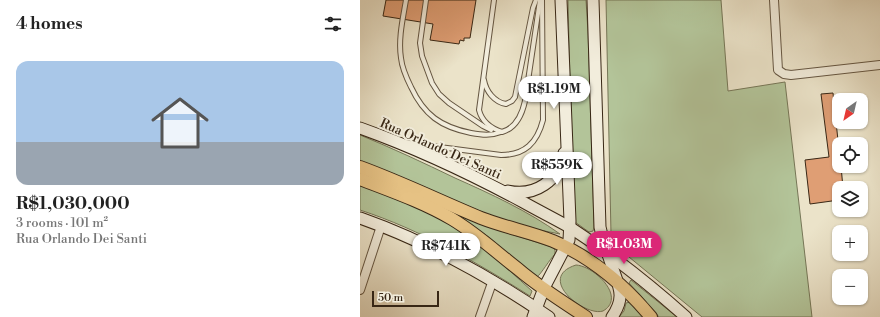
<!DOCTYPE html>
<meta charset="utf-8">
<style>
body{margin:0;font-family:"Libre Bodoni",serif;background:#f6f6f6;color:#222;height:100vh;display:flex;flex-direction:column;font-size:15px;white-space:nowrap}
*{box-sizing:border-box;margin:0}
p{font-size:13px;color:#767676}
.icon{flex:none;width:22px;height:22px;fill:none;stroke:currentColor;stroke-width:2;stroke-linecap:round;stroke-linejoin:round}
.map{position:relative;flex:1;overflow:hidden}
.panel{display:flex;flex-direction:column;background:#fff;width:360px}
.panel>*{flex:none}
.needle{width:26px;rotate:214deg}
.controls{position:absolute;left:472px;top:93px;display:grid;gap:8px}
.controls a{display:grid;place-items:center;width:36px;height:36px;border-radius:8px;background:#fff;box-shadow:0 1px 3px #0004;font-size:20px}
.scale{position:absolute;left:12px;bottom:10px;width:67px;box-sizing:border-box;padding-left:4px;border:2px solid #382715;border-top:0;font-size:11px;line-height:14px;white-space:nowrap;color:#382715;-webkit-text-stroke:3px #f2eddc;paint-order:stroke}
.price{position:absolute;translate:-50% -34px;padding:0 9px;border-radius:14px;background:#fff;color:#222;font-size:13px;line-height:26px;filter:drop-shadow(0 1px 2px #0008)}
.price::after{content:'';position:absolute;left:50%;top:24px;width:12px;height:9px;margin-left:-6px;background:inherit;clip-path:polygon(0 0,100% 0,50% 100%)}
.price.current{background:#db2777;color:#fff}
ul{padding:0;list-style:none}
li{display:grid;align-content:center;gap:8px;height:212px;padding:0 16px}
li span{display:grid;place-items:center;height:124px;border-radius:12px;color:#555}
li>.icon{margin-inline-start:auto}
span .icon{width:72px;height:72px;fill:#fffc;stroke-width:1}
li b{font-size:17px}
h2{display:flex;justify-content:space-between;align-items:center;height:48px;padding:0 16px;font-size:17px}
main{display:flex;flex:1;min-height:0}
.map>svg:first-child{display:block}
</style>
<main>
<section class="panel">
<h2>4 homes<svg class="icon" aria-label="filters" viewBox="0 0 24 24"><path d="M4 7h16M4 17h16"/><circle cx="9" cy="7" r="2"/><circle cx="15" cy="17" r="2"/></svg></h2>
<ul>
<li><span style="background:linear-gradient(#a9c7e8 65%,#9aa5b1 0)"><svg class="icon" aria-label="home" viewBox="0 0 24 24"><path d="M3 11l9-7 9 7M6 9v11h12V9"/></svg></span><div><b>R$1,030,000</b><p>3 rooms · 101 m²</p><p>Rua Orlando Dei Santi</p></div></li>
</ul>
</section>
<div class="map">
<svg width="520" height="317" viewBox="0 0 520 317">
<rect width="100%" height="100%" fill="#ebe3c9"/>
<filter id="stains"><feTurbulence type="fractalNoise" baseFrequency=".005" numOctaves="4"/><feColorMatrix values="0 0 0 0 .2 0 0 0 0 .09 0 0 0 0 .02 0 0 0 .5 -.17"/></filter>
<radialGradient id="worn" r=".72"><stop offset=".6" stop-color="#630" stop-opacity="0"/><stop offset="1" stop-color="#630" stop-opacity=".3"/></radialGradient>
<!-- green -->
<g fill="#b3c499" stroke="#767657">
<path d="M208,0H226L228,33L234,227L233,231L229,232L215,222L212,169Z"/>
<path d="M246,0H361L368,91L425,82L452,317H342L269,257C261,250 254,244 251,234Z"/>
<path d="M0,135C32,148 64,163 95,178C131,194 168,211 200,234L164,227L137,218L0,162Z"/>
<path d="M0,183C24,193 50,202 74,214C111,234 141,263 172,291L170,296C116,262 61,230 0,210Z"/>
<path d="M101,215L135,229L192,247L195,250V254C190,259 181,274 177,277L161,265L130,238L100,217Z"/>
<path d="M216,265C234,266 267,297 243,311C225,317 175,278 216,265Z"/>
<path d="M271,280L317,317H299L281,296L269,283Z"/>
<path d="M270,302L283,317H259L264,311L266,303Z"/>
</g>
<!-- building -->
<g fill="#df9e74" stroke="#382715">
<path d="M26,0H116L110,38H104V41L100,40L99,44L70,40L73,24L23,16Z"/>
<path d="M473,93L479,150V166H481L483,188H479V200L450,204L445,160L469,157L461,94Z"/>
</g>
<g fill="none" stroke-linecap="round" stroke-linejoin="round">
<!-- service casing -->
<g stroke="#655642" stroke-width="6">
<g id="service">
<path d="M46,0C43,18 38,39 41,58C42,68 46,77 51,87C64,115 81,127 111,133C122,135 131,136 141,132"/>
<path d="M66,0L60,43L62,56L72,83L79,94L89,103L123,126L131,130"/>
<path d="M134,0L119,110C122,122 130,128 142,132C156,128 162,115 165,101L180,0"/>
<path d="M124,80C126,91 134,102 146,104L152,101L155,97L173,8L176,0"/>
<path d="M49,143L141,155C165,155 177,143 183,120L182,0"/>
</g>
</g>
<!-- minor casing -->
<g stroke="#655642" stroke-width="10">
<g id="minor">
<path d="M414,0L418,70L424,74L431,75L520,65"/>
<path d="M0,290L21,226"/>
<path d="M120,317L133,280"/>
</g>
</g>
<!-- secondary casing -->
<g stroke="#382715" stroke-width="13">
<g id="secondary">
<path d="M233,0L240,227C243,241 248,255 253,269C260,289 265,298 252,317"/>
<path d="M0,128C56,148 111,174 163,202C179,211 195,219 211,228C251,254 290,285 326,317"/>
<path d="M148,191C175,197 199,181 204,153"/>
<path d="M0,218C68,242 129,276 189,317"/>
<path d="M173,317L184,288L209,240L210,221L201,0"/>
</g>
</g>
<!-- primary casing -->
<g stroke="#382715" stroke-width="14">
<g id="primary">
<path d="M0,167C41,182 80,201 121,218C144,227 170,232 193,241C231,257 265,286 291,317"/>
<path d="M0,179C31,191 63,202 92,219C117,234 136,252 158,269C179,287 203,302 226,317"/>
</g>
</g>
<!-- service -->
<use href="#service" stroke="#f2eddc" stroke-width="4"/>
<!-- minor -->
<use href="#minor" stroke="#f2eddc" stroke-width="8"/>
<!-- secondary -->
<use href="#secondary" stroke="#f2eddc" stroke-width="11"/>
<!-- primary -->
<use href="#primary" stroke="#e6c284" stroke-width="12"/>
</g>
<g text-anchor="middle" stroke-width="4" stroke-linejoin="round" paint-order="stroke">
<!-- street labels -->
<g font-size="13" fill="#382715" stroke="#f2eddc">
<text transform="translate(81 148) rotate(24)" y="5">Rua Orlando Dei Santi</text>
</g>
</g>
<rect width="100%" height="100%" filter="url(#stains)"/>
<rect width="100%" height="100%" fill="url(#worn)"/>
</svg>
<div class="controls">
<a><svg class="needle" viewBox="-14 -14 28 28"><path d="M0-13l5 13h-10z" fill="#e53935"/><path d="M0 13l5-13h-10z" fill="#767676"/></svg></a>
<a><svg class="icon" aria-label="locate" viewBox="0 0 24 24"><circle cx="12" cy="12" r="6"/><path d="M12 2v4M12 18v4M2 12h4M18 12h4"/></svg></a>
<a><svg class="icon" aria-label="layers" viewBox="0 0 24 24"><path d="M12 4l9 5-9 5-9-5zM3 14l9 5 9-5"/></svg></a>
<a>+</a>
<a>−</a>
</div>
<div class="scale">50 m</div>
<b class="price" style="left:194px;top:110px">R$1.19M</b>
<b class="price" style="left:197px;top:186px">R$559K</b>
<b class="price current" style="left:264px;top:265px">R$1.03M</b>
<b class="price" style="left:86px;top:267px">R$741K</b>
</div>
</main>
